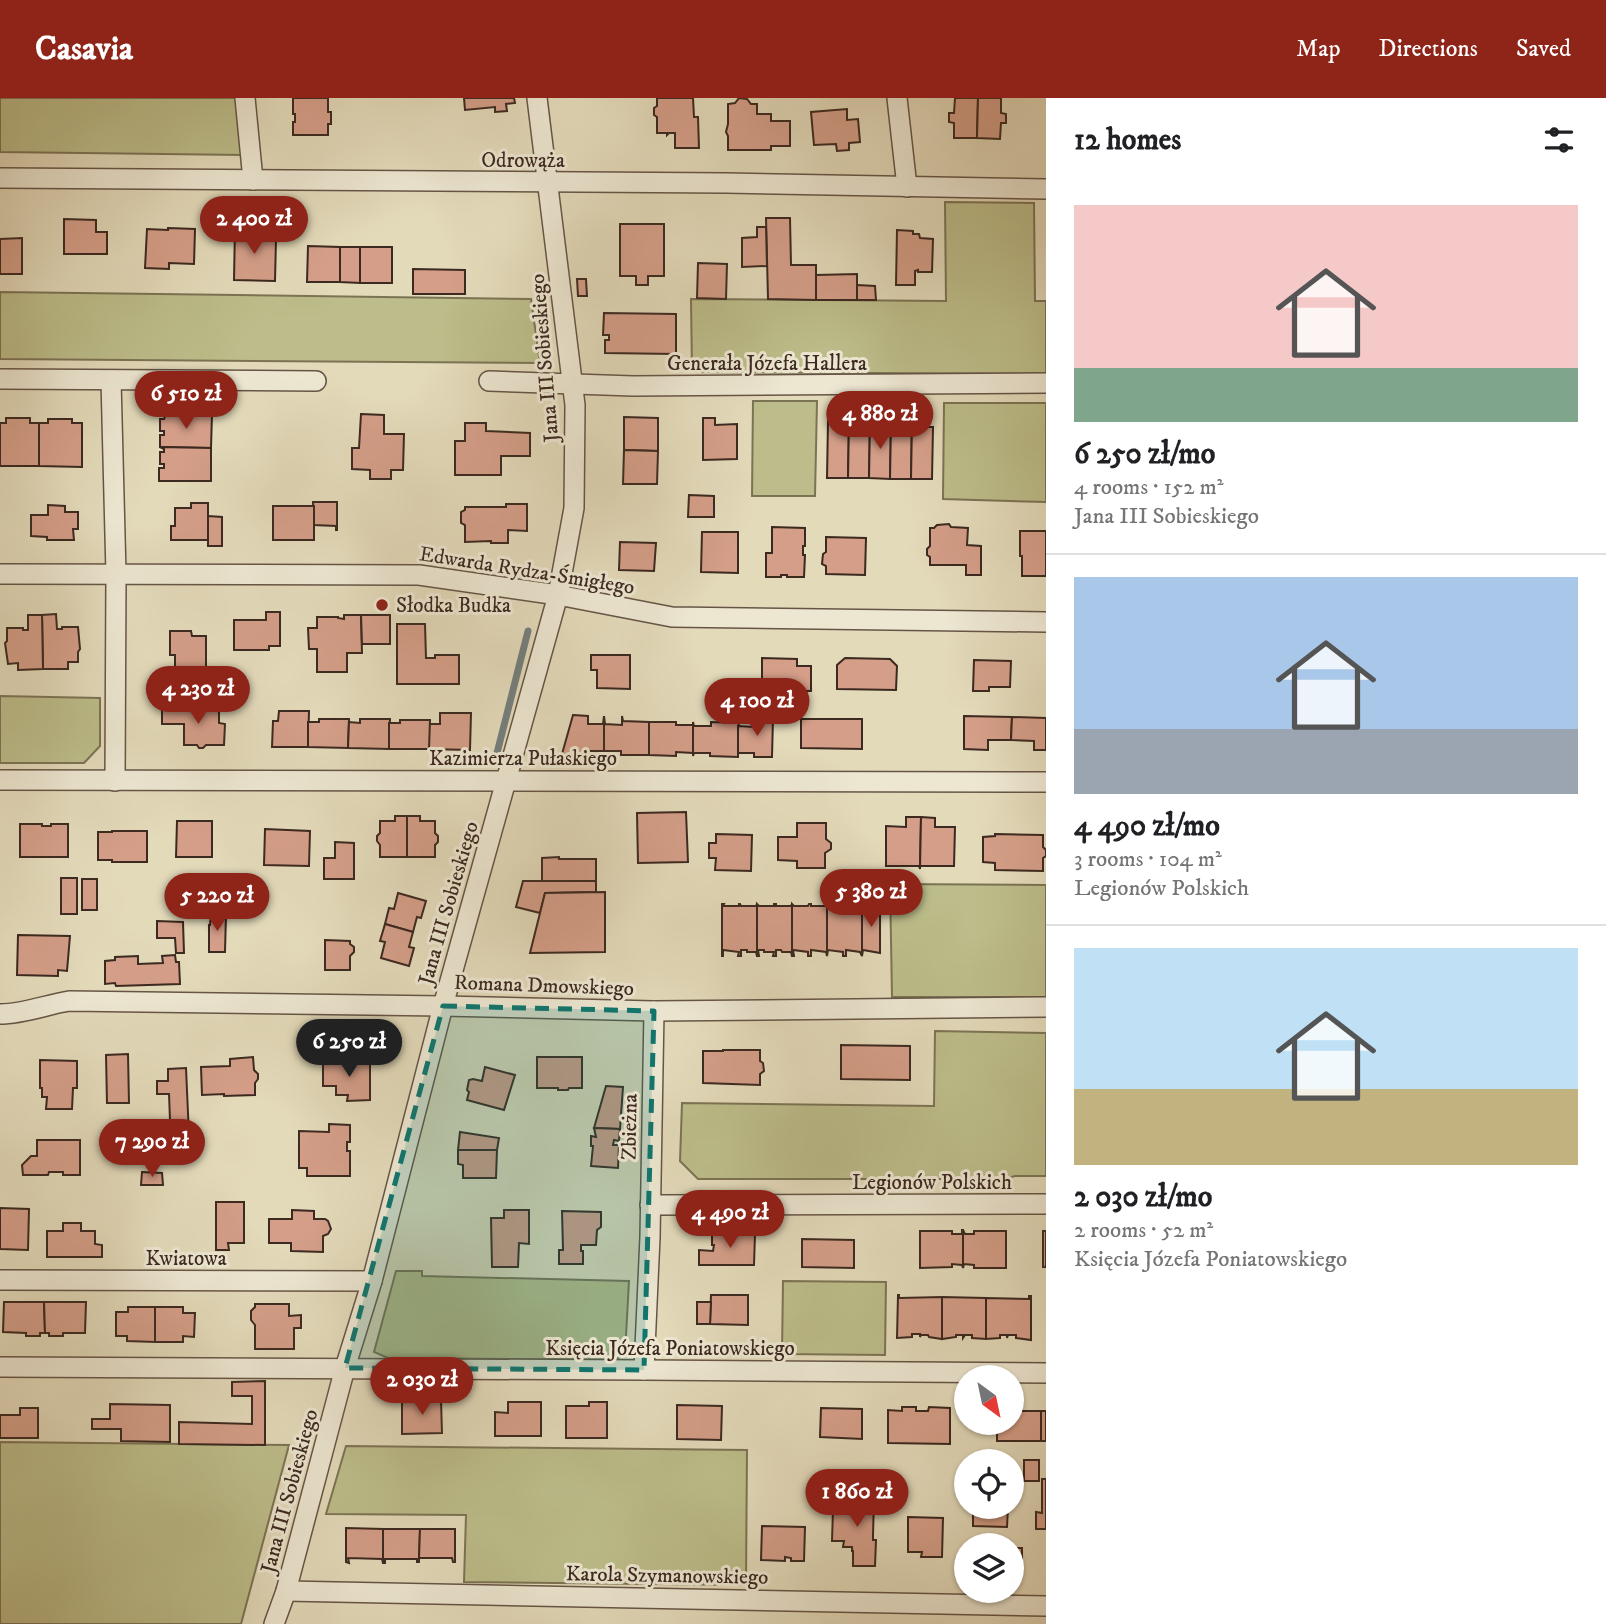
<!DOCTYPE html>
<meta charset="utf-8">
<style>
body{margin:0;font-family:"IM FELL DW Pica",serif;background:#f2f2f2;color:#202124;height:100vh;display:flex;flex-direction:column;font-size:26px;white-space:nowrap}
*{box-sizing:border-box;margin:0}
p{font-size:23px;color:#757577}
.icon{flex:none;width:38px;height:38px;fill:none;stroke:currentColor;stroke-width:2;stroke-linecap:round;stroke-linejoin:round}
.map{position:relative;flex:1;overflow:hidden}
.drawer{display:flex;flex-direction:column;background:#fff;width:560px}
.drawer>*{flex:none}
.needle{width:46px;rotate:147deg}
.fabs{position:absolute;left:954px;top:1267px;display:grid;gap:14px}
.fabs a{display:grid;place-items:center;width:70px;height:70px;border-radius:50%;background:#fff;box-shadow:0 2px 5px #0004;font-size:35px}
.price{position:absolute;translate:-50% -60px;padding:0 16px;border-radius:24px;background:#8f2418;color:#fff;font-size:23px;line-height:46px;filter:drop-shadow(0 2px 4px #0008)}
.price::after{content:'';position:absolute;left:50%;top:42px;width:21px;height:16px;margin-left:-10px;background:inherit;clip-path:polygon(0 0,100% 0,50% 100%)}
.price.current{background:#222;color:#fff}
ul{padding:0;list-style:none}
li{display:grid;align-content:center;gap:14px;height:371px;padding:0 28px}
li+li{border-top:2px solid #e0e0e0}
li span{display:grid;place-items:center;height:217px;border-radius:0px;color:#555}
li>.icon{margin-inline-start:auto}
span .icon{width:126px;height:126px;fill:#fffc;stroke-width:1}
li b{font-size:30px}
h2{display:flex;justify-content:space-between;align-items:center;height:84px;padding:0 28px;font-size:30px}
header{display:flex;align-items:center;gap:42px;box-sizing:border-box;height:98px;padding:0 35px;background:#8f2418;color:#fff}
header strong{font-size:33px}
nav{display:flex;gap:38px;margin-inline-start:auto;font-size:24px}
main{display:flex;flex:1;min-height:0}
.map>svg:first-child{display:block}
</style>
<header>
<strong>Casavia</strong>
<nav><a>Map</a><a>Directions</a><a>Saved</a></nav>
</header>
<main>
<div class="map">
<svg width="1046" height="1526" viewBox="0 0 1046 1526">
<rect width="100%" height="100%" fill="#e3daba"/>
<filter id="stains"><feTurbulence type="fractalNoise" baseFrequency=".00286" numOctaves="4"/><feColorMatrix values="0 0 0 0 .2 0 0 0 0 .09 0 0 0 0 .02 0 0 0 .5 -.17"/></filter>
<radialGradient id="worn" r=".72"><stop offset=".6" stop-color="#630" stop-opacity="0"/><stop offset="1" stop-color="#630" stop-opacity=".3"/></radialGradient>
<!-- green -->
<g fill="#bcbd8a" stroke="#7c7355" stroke-width="2">
<path d="M0,0H238L244,57L0,54Z"/>
<path d="M945,104L1034,105L1035,203H1046V276L692,274L691,201L946,203Z"/>
<path d="M0,194L531,201L540,265L0,261Z"/>
<path d="M753,303H817L815,398H752Z"/>
<path d="M944,305H1046V404L943,401Z"/>
<path d="M0,598L100,600V648L84,665H0Z"/>
<path d="M890,786L1046,787V899H892Z"/>
<path d="M935,933L1046,935V1078H1015L1005,1081H698L680,1063L682,1005L934,1008Z"/>
<path d="M396,1173H422V1178L629,1183L625,1256L615,1262L388,1260L374,1254Z"/>
<path d="M783,1183L886,1184L885,1257L782,1256Z"/>
<path d="M0,1344L289,1347L241,1526H0Z"/>
<path d="M346,1348L747,1352L746,1487L464,1484L466,1417L326,1416Z"/>
</g>
<g fill="none" stroke-linecap="round" stroke-linejoin="round">
<!-- stream -->
<path stroke="#747f7d" stroke-width="7" d="M496,659L528,533"/>
</g>
<!-- building -->
<g fill="#d49e88" stroke="#3c2920" stroke-width="2">
<path d="M293,0H328V14H331V26H328V37H293V24H295V16H293Z"/>
<path d="M464,0H514L515,5L506,6L507,13L495,14V9L465,12Z"/>
<path d="M657,0H693L694,19H698L699,50H675V35H669L667,37V35H657V19L654,17V10L657,8Z"/>
<path d="M739,0L747,1L751,6H757V16H771V23H790V48H771V52H728V38L726,34L728,26V6L735,5Z"/>
<path d="M955,0H978L977,40H954V25L949,24V15H954Z"/>
<path d="M978,0H1001V15L1006,16V25H1001L1000,41L977,40Z"/>
<path d="M847,11V22L858,21L860,44L849,45V52L837,53L836,46L814,47L811,14Z"/>
<path d="M766,120H790L791,167H816V202L768,201Z"/>
<path d="M64,121L96,122V134H107V156H64Z"/>
<path d="M620,126H664V178H648V187H636V178H620Z"/>
<path d="M235,128H250V141H258L263,136H271L276,141L275,183L234,182Z"/>
<path d="M757,129H766L767,168L742,169V140L757,139Z"/>
<path d="M168,130L195,131L194,166L169,165V171L145,170L147,131L168,132Z"/>
<path d="M897,132L913,133V136H919L920,140L933,141L932,174H918V172L915,173V187H896Z"/>
<path d="M22,140V176H0V141Z"/>
<path d="M308,148L340,149V184H307Z"/>
<path d="M340,149H360V185L340,184Z"/>
<rect x="360" y="149" width="32" height="36"/>
<path d="M698,165L727,166L726,201L697,200Z"/>
<path d="M413,171L465,172V196H413Z"/>
<path d="M857,176V202H816V177Z"/>
<path d="M577,181H586L587,198H578Z"/>
<path d="M857,187L875,188L876,202H857Z"/>
<path d="M604,215L676,216V256L605,255V242H609V237H603Z"/>
<path d="M160,315L212,316L211,350L160,349V337H164V333H160V321H164L165,318H160Z"/>
<path d="M361,316L384,317V336H404L403,372H391V381H370V372L352,371V350H359Z"/>
<path d="M624,319L658,320V353L624,352Z"/>
<path d="M6,320H30V325H39V368H0V325H6Z"/>
<path d="M703,320H715V327L737,326V361L703,362Z"/>
<path d="M48,321H72V325H82V369L39,368V325H48Z"/>
<path d="M828,323H841V328H849L848,324L849,323L848,380H827Z"/>
<path d="M849,323L862,324V328H869V324H870L869,380H848Z"/>
<path d="M870,324H883V328H890L889,324H891L890,381L869,380Z"/>
<path d="M891,324H904V328L911,329L910,324H912L911,381H890Z"/>
<path d="M912,324H925V329H933L932,381H911Z"/>
<path d="M465,325H486V333L530,335V358H501V377H455V343H465Z"/>
<path d="M160,349L211,350V383H159V370H164V366H160V354H164V351Z"/>
<path d="M624,352L658,353L657,386H623Z"/>
<path d="M689,397L714,398V419H688Z"/>
<path d="M313,404H337V432H336V428L314,427Z"/>
<path d="M191,405H208V442H171V428H175V410H191Z"/>
<path d="M506,406H527V433L508,432V445H491V443L465,444V427L461,425V414L465,412V409H506Z"/>
<path d="M48,407L65,408V414H78V431H73L74,442H47V439L31,438V417H48Z"/>
<rect x="273" y="408" width="41" height="34"/>
<path d="M208,418L222,419V448H208Z"/>
<path d="M949,426L951,429L968,430L967,447L981,448V477H966V467H930V459L927,457V451L930,448V430H934L937,427Z"/>
<path d="M772,429L805,430V448H803V457H805L804,479H787V477H781V479H766V455H772Z"/>
<path d="M1020,433H1046V478H1022V458H1020Z"/>
<path d="M702,434H738V475L701,474Z"/>
<path d="M826,439L866,440L865,477L826,476V468L822,466L823,456L826,454Z"/>
<path d="M620,444L656,445L654,473L619,472Z"/>
<path d="M266,514H280V548H269V552H234V522H266Z"/>
<path d="M56,516L57,531H62V529H78L80,551L78,554V564H68V571H43L42,517Z"/>
<path d="M28,517H42L43,571L18,572V565L8,566L5,545L7,543V530H23V532H28Z"/>
<path d="M344,517H361L362,555H347V574H317V551H309L308,530H317V519H338V520L344,521Z"/>
<path d="M361,517H390V546H362Z"/>
<path d="M397,526H425L426,560H435V557H459V586H397Z"/>
<path d="M170,533H191L192,538H206V589H175V557H170Z"/>
<path d="M591,557H630V591L597,590V572H591Z"/>
<path d="M762,560L797,561V568H811V593L762,592Z"/>
<path d="M845,560L890,561L897,568L896,592L837,591V567Z"/>
<path d="M974,562L1011,563L1010,589H989V593H973Z"/>
<path d="M207,611L219,613V625L225,626L224,647H206L203,650H199L197,647H184V626H162V612Z"/>
<path d="M279,613H309L308,649H272L273,623H278Z"/>
<path d="M440,615H471L470,652L429,651V626H440Z"/>
<path d="M573,617L588,618V626H603L604,618V657L603,653H587V657L562,656Z"/>
<path d="M604,618L605,626L622,627V618L623,623L649,624V657H621V653H604V657Z"/>
<path d="M964,618L1012,619L1011,642H988V652L964,651Z"/>
<path d="M1012,619L1046,620V652H1034V643L1011,642Z"/>
<path d="M737,620H739L738,659L710,658V655H694L693,658V624L694,628H711V624L737,625Z"/>
<path d="M754,620H773L772,659H754V655H738V628L754,629Z"/>
<path d="M319,621H349L348,650L308,649V624H319Z"/>
<path d="M360,621H390L389,651L348,650L349,624L360,625Z"/>
<path d="M801,621H862V651L801,650Z"/>
<path d="M400,622H430L429,651H389V625H400Z"/>
<path d="M649,624H676V627H693V624V658V655L676,654V658L649,657Z"/>
<path d="M686,714L688,764L638,765L637,715Z"/>
<path d="M395,718H407V759H380V747L377,743V738L380,735V723H395Z"/>
<path d="M407,718H420V723H435V735L438,738V744L435,747V759H407Z"/>
<path d="M906,719H921L920,771L919,768H886V728L906,729Z"/>
<path d="M921,719L935,720V729H955L954,768H920V771Z"/>
<path d="M177,723H212V759H176Z"/>
<path d="M797,725H826V741L831,745V751L825,755V770H797V763L778,762V739H797Z"/>
<path d="M20,726H42V728H51V726H68V759H20Z"/>
<path d="M265,731L310,733L309,768L264,767Z"/>
<path d="M112,733H147V764H112V762H98V734H112Z"/>
<path d="M716,736L752,737L751,773L715,772L716,760H709V745H716Z"/>
<path d="M995,736L1043,737V749L1046,752V758L1043,760V773L995,772V765L983,764V739L995,738Z"/>
<path d="M335,744L354,745V781H324V760H335Z"/>
<path d="M559,759V761H596V783H542V760Z"/>
<rect x="61" y="780" width="16" height="36"/>
<rect x="82" y="781" width="15" height="31"/>
<path d="M523,783H596V794L545,795L540,815L516,809Z"/>
<path d="M605,794V854L530,855L545,795Z"/>
<path d="M398,795L426,803L421,820L417,819L413,834L385,826L389,810L394,811Z"/>
<path d="M722,806H724L723,808H739V806H740L741,808H756L757,806V858L756,854H747V852H741V858H738L739,854L723,852V858H722Z"/>
<path d="M757,806L759,808H774V806H776V808H791L792,806V858L791,854H782L781,852H776V858H773L774,854H764V852H758L759,858H757Z"/>
<path d="M792,806L794,808H808L809,806H811V808H826L827,806V858L826,854L811,852V858H808V854L793,852L794,858H792Z"/>
<path d="M827,806L829,808H843V806H846V808H861L862,806V858L860,854L846,852V858H843V854L828,852L827,858Z"/>
<path d="M862,806L863,809H879L880,807V855L863,852L862,858Z"/>
<path d="M211,816H226L225,854H209V827H210Z"/>
<path d="M157,823L183,824L184,855H176L175,840H157Z"/>
<path d="M385,826L413,834L409,849L414,850L409,868L381,860L385,844L380,843Z"/>
<path d="M18,837L70,838L67,873L58,872V878L17,877Z"/>
<path d="M325,842L350,843V846L354,849V854L350,858V872H325Z"/>
<path d="M175,857L176,864H179L180,886L116,888L115,885L105,886V863L115,862V859L138,858V866L163,865L162,858Z"/>
<path d="M841,947L910,948V982L841,981Z"/>
<path d="M723,952H760V963L763,965L764,973L760,976V987L703,985V953H723Z"/>
<path d="M128,956L129,1005H107L106,957Z"/>
<path d="M253,959L254,972L258,976V981L255,985V997L224,998V996L202,997L201,969L230,968V961Z"/>
<path d="M537,959H582V990H569L568,992H558V990H537Z"/>
<path d="M40,962L77,963V990H73L72,1011H46L47,999H42V990H40Z"/>
<path d="M370,964V1002L347,1003L348,997H336V988H323V965Z"/>
<path d="M485,969L515,977L504,1012L467,1002L469,994L467,992L469,982L473,981L482,983Z"/>
<path d="M186,970L189,1038L155,1039V1022H170L169,996H157V983H168V971Z"/>
<path d="M606,988L623,989L620,1031L594,1030Z"/>
<path d="M329,1026L350,1027V1044H347V1053H350V1078H307V1070H299V1033L329,1034Z"/>
<path d="M594,1030L620,1031L619,1043L614,1042L613,1047H619L618,1070L591,1068L593,1048H591V1038L596,1039Z"/>
<path d="M460,1034L499,1040L497,1052H458Z"/>
<path d="M37,1042H80V1077H63V1074H49L48,1077H23L22,1067L31,1058H37Z"/>
<path d="M458,1052H497L496,1080H463V1067L458,1066Z"/>
<path d="M142,1074L162,1075L163,1087H141Z"/>
<path d="M216,1104H244V1145H228L229,1152H216Z"/>
<path d="M0,1110L29,1111L28,1152L0,1151Z"/>
<path d="M292,1112L314,1113V1121H325L328,1123L331,1131L328,1136L323,1138V1154L291,1153V1145H269V1121H292Z"/>
<path d="M504,1112H529V1146L519,1145L518,1169H492L491,1120H504Z"/>
<path d="M562,1113L601,1114V1129L597,1132L596,1147H581V1153H583V1166H559V1152H563Z"/>
<path d="M63,1125H81V1133H95V1146L102,1147V1159H47V1133H63Z"/>
<path d="M962,1132H963V1170L962,1167L952,1166V1169L920,1170V1133H952V1136H962Z"/>
<path d="M963,1132L965,1136H974V1133H1006V1170H974V1167L964,1166L963,1170Z"/>
<rect x="1043" y="1133" width="3" height="36"/>
<path d="M712,1135L755,1136L754,1167H699V1152L713,1153L714,1147H712Z"/>
<path d="M802,1141L854,1142V1170L802,1169Z"/>
<path d="M711,1197H748V1227L710,1226Z"/>
<path d="M898,1197H899V1200L942,1199V1241L929,1239L928,1237H921L920,1239V1236H912V1239L897,1240Z"/>
<path d="M1029,1198H1031V1242L1016,1240V1237H1008L1007,1240V1237H1000V1240L986,1241V1200L1029,1201Z"/>
<path d="M942,1199L986,1200V1241L972,1240V1237H965L963,1240V1237H956V1239L942,1241Z"/>
<path d="M4,1204H44L45,1235H40V1238H26V1235L3,1234Z"/>
<path d="M44,1204H86L85,1235H63V1238H49V1235H45Z"/>
<path d="M697,1204H711L710,1226H697Z"/>
<path d="M255,1206H289V1218L301,1217V1230H294V1251H255V1227L251,1222V1213L255,1209Z"/>
<path d="M128,1209H155V1244L127,1243V1238H116V1214H128Z"/>
<path d="M155,1209H183V1215H195L194,1239L183,1238V1244H155Z"/>
<path d="M265,1283V1347L179,1346V1324L252,1326V1298H232V1284Z"/>
<path d="M440,1288V1302H405V1289Z"/>
<path d="M402,1302H441L442,1335L402,1336Z"/>
<path d="M508,1304H541V1338H495V1314L508,1315Z"/>
<path d="M589,1304H607V1340H566V1308H589Z"/>
<path d="M110,1306L170,1307V1344L121,1343V1331H92V1321H110Z"/>
<path d="M677,1307L722,1308L721,1342L677,1341Z"/>
<path d="M902,1309H916V1313H928L929,1309L950,1310V1346L888,1345V1312L902,1313Z"/>
<path d="M20,1310H38V1340H0V1317H20Z"/>
<path d="M821,1310L862,1311V1341L820,1339Z"/>
<path d="M1012,1313H1041V1343H997V1325H1012Z"/>
<rect x="1041" y="1313" width="5" height="30"/>
<rect x="1024" y="1362" width="15" height="21"/>
<path d="M1042,1381H1046V1431H1036V1414L1042,1415Z"/>
<path d="M852,1396H858L863,1400H874L873,1438V1442H876L875,1468H853V1453H852V1449H843L844,1443H832L833,1411H844L845,1400H847Z"/>
<path d="M973,1409H1008L1007,1429L973,1428Z"/>
<path d="M908,1419L943,1420L942,1459H921L922,1454H908Z"/>
<path d="M762,1428L805,1429L804,1463H791V1460L785,1459V1463L761,1462Z"/>
<path d="M346,1430L383,1431V1465L382,1461L348,1460L349,1465L346,1464Z"/>
<path d="M383,1431H420L419,1464H417V1461H385V1465H383Z"/>
<path d="M420,1431H455V1464H453L452,1460H419Z"/>
<path d="M1012,1450H1022V1473L1012,1472Z"/>
</g>
<g fill="none" stroke-linecap="round" stroke-linejoin="round">
<!-- minor casing -->
<g stroke="#665546" stroke-width="22">
<g id="minor">
<path d="M245,0L253,82"/>
<path d="M897,0L907,89"/>
<path d="M0,80L726,85L1046,91"/>
<path d="M0,281L316,283"/>
<path d="M111,282L116,476L115,683"/>
<path d="M489,283L633,288L1046,285"/>
<path d="M0,476L419,477L558,497L672,519L1046,524"/>
<path d="M0,682L1046,684"/>
<path d="M0,916C24,916 45,907 69,903L443,908L654,913L1046,909"/>
<path d="M650,1107L1046,1106"/>
<path d="M0,1182L372,1183"/>
<path d="M0,1269L644,1272L1046,1275"/>
<path d="M644,1272L650,1139L654,913"/>
<path d="M286,1493L1046,1508"/>
<path d="M274,1526L286,1493L345,1270L372,1183L443,908L558,497L574,410L575,307L537,0"/>
</g>
</g>
<!-- minor -->
<use href="#minor" stroke="#ede7d2" stroke-width="19"/>
</g>
<!-- marked area -->
<path fill="#0f766e" fill-opacity="0.2" stroke="#0f766e" stroke-width="5" stroke-dasharray="14 9" stroke-linejoin="round" d="M443,908L654,913L644,1272L345,1270Z"/>
<!-- markers -->
<circle fill="#8f2418" stroke="#ede7d2" stroke-width="2.5" cx="382" cy="507" r="7"/>
<g text-anchor="middle" stroke-width="6" stroke-linejoin="round" paint-order="stroke">
<!-- street labels -->
<g font-size="21" fill="#3c2920" stroke="#ede7d2">
<text x="523" y="69">Odrowąża</text>
<text transform="translate(544 260) rotate(-95)" y="7">Jana III Sobieskiego</text>
<text x="767" y="272">Generała Józefa Hallera</text>
<text transform="translate(527 472) rotate(9)" y="7">Edwarda Rydza-Śmigłego</text>
<text x="523" y="667">Kazimierza Pułaskiego</text>
<text transform="translate(448 805) rotate(-74)" y="7">Jana III Sobieskiego</text>
<text transform="translate(544 887) rotate(2)" y="7">Romana Dmowskiego</text>
<text transform="translate(629 1029) rotate(-89)" y="7">Zbieżna</text>
<text x="932" y="1091">Legionów Polskich</text>
<text x="186" y="1167">Kwiatowa</text>
<text x="670" y="1257">Księcia Józefa Poniatowskiego</text>
<text transform="translate(289 1393) rotate(-75)" y="7">Jana III Sobieskiego</text>
<text transform="translate(667 1477) rotate(1)" y="7">Karola Szymanowskiego</text>
</g>
<!-- poi labels -->
<g font-size="21" fill="#3c2920" stroke="#ede7d2" text-anchor="start">
<text x="396" y="514">Słodka Budka</text>
</g>
</g>
<rect width="100%" height="100%" filter="url(#stains)"/>
<rect width="100%" height="100%" fill="url(#worn)"/>
</svg>
<div class="fabs">
<a><svg class="needle" viewBox="-14 -14 28 28"><path d="M0-13l5 13h-10z" fill="#e53935"/><path d="M0 13l5-13h-10z" fill="#757577"/></svg></a>
<a><svg class="icon" aria-label="locate" viewBox="0 0 24 24"><circle cx="12" cy="12" r="6"/><path d="M12 2v4M12 18v4M2 12h4M18 12h4"/></svg></a>
<a><svg class="icon" aria-label="layers" viewBox="0 0 24 24"><path d="M12 4l9 5-9 5-9-5zM3 14l9 5 9-5"/></svg></a>
</div>
<b class="price" style="left:254px;top:158px">2 400 zł</b>
<b class="price" style="left:186px;top:333px">6 510 zł</b>
<b class="price" style="left:880px;top:353px">4 880 zł</b>
<b class="price" style="left:198px;top:628px">4 230 zł</b>
<b class="price" style="left:757px;top:640px">4 100 zł</b>
<b class="price" style="left:871px;top:831px">5 380 zł</b>
<b class="price" style="left:217px;top:835px">5 220 zł</b>
<b class="price current" style="left:349px;top:981px">6 250 zł</b>
<b class="price" style="left:152px;top:1081px">7 290 zł</b>
<b class="price" style="left:730px;top:1152px">4 490 zł</b>
<b class="price" style="left:422px;top:1319px">2 030 zł</b>
<b class="price" style="left:857px;top:1431px">1 860 zł</b>
</div>
<section class="drawer">
<h2>12 homes<svg class="icon" aria-label="filters" viewBox="0 0 24 24"><path d="M4 7h16M4 17h16"/><circle cx="9" cy="7" r="2"/><circle cx="15" cy="17" r="2"/></svg></h2>
<ul>
<li><span style="background:linear-gradient(#f6c9c9 75%,#7fa58c 0)"><svg class="icon" aria-label="home" viewBox="0 0 24 24"><path d="M3 11l9-7 9 7M6 9v11h12V9"/></svg></span><div><b>6 250 zł/mo</b><p>4 rooms · 152 m²</p><p>Jana III Sobieskiego</p></div></li>
<li><span style="background:linear-gradient(#a9c7e8 70%,#9aa5b1 0)"><svg class="icon" aria-label="home" viewBox="0 0 24 24"><path d="M3 11l9-7 9 7M6 9v11h12V9"/></svg></span><div><b>4 490 zł/mo</b><p>3 rooms · 104 m²</p><p>Legionów Polskich</p></div></li>
<li><span style="background:linear-gradient(#bfe0f5 65%,#c2b280 0)"><svg class="icon" aria-label="home" viewBox="0 0 24 24"><path d="M3 11l9-7 9 7M6 9v11h12V9"/></svg></span><div><b>2 030 zł/mo</b><p>2 rooms · 52 m²</p><p>Księcia Józefa Poniatowskiego</p></div></li>
</ul>
</section>
</main>
